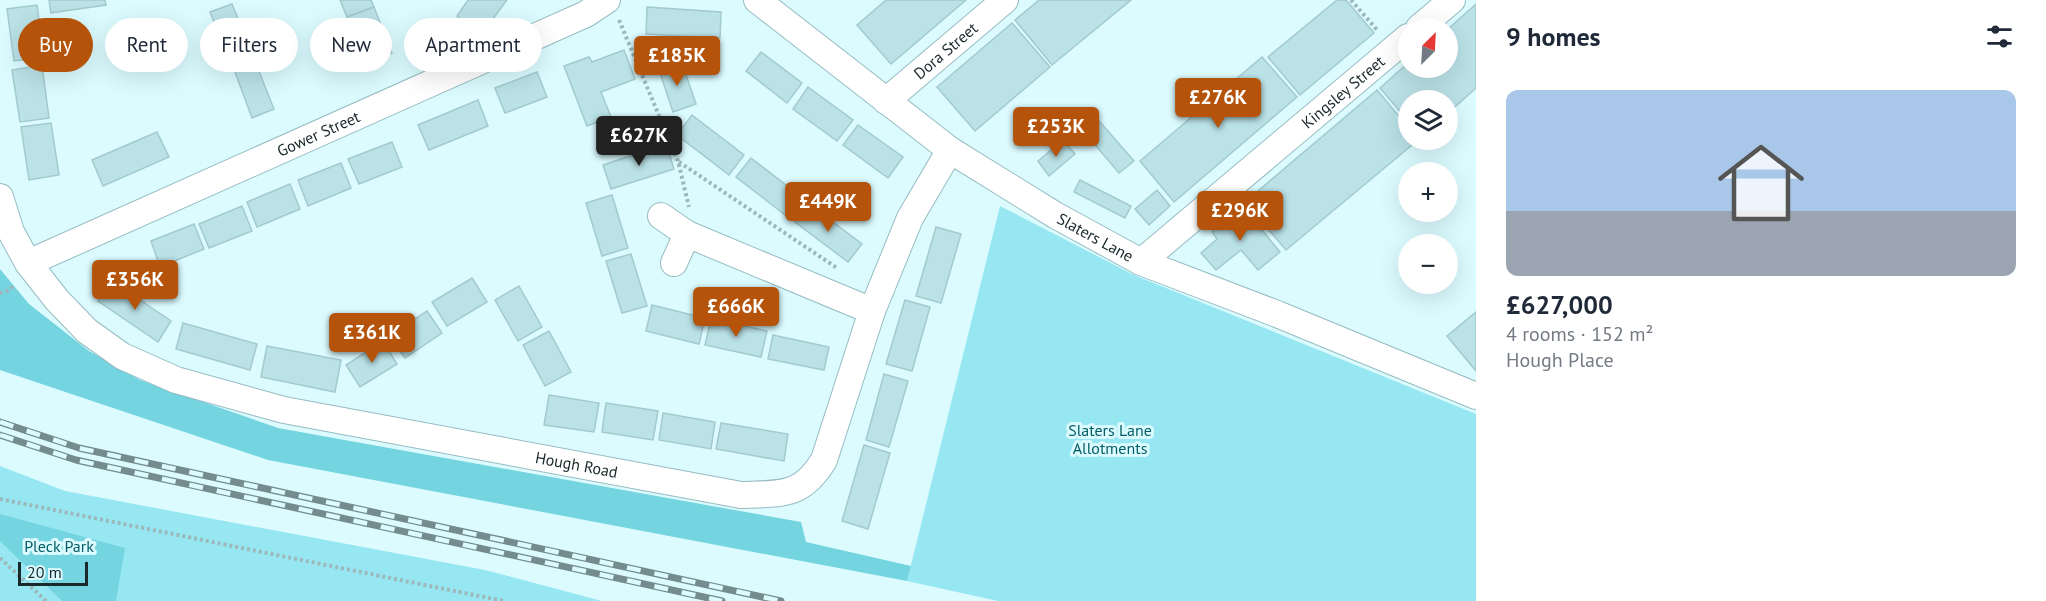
<!DOCTYPE html>
<meta charset="utf-8">
<style>
body{margin:0;font-family:"PT Sans",sans-serif;background:#f6f6f7;color:#1f2937;height:100vh;display:flex;flex-direction:column;font-size:22px;white-space:nowrap}
*{box-sizing:border-box;margin:0}
p{font-size:20px;color:#747a83}
.icon{flex:none;width:33px;height:33px;fill:none;stroke:currentColor;stroke-width:2;stroke-linecap:round;stroke-linejoin:round}
.map{position:relative;flex:1;overflow:hidden}
.side{display:flex;flex-direction:column;background:#fff;width:570px}
.side>*{flex:none}
.hud{position:absolute;left:18px;top:18px;width:570px;height:54px;display:flex;gap:12px}
.needle{width:39px;rotate:24deg}
.tools{position:absolute;left:1398px;top:18px;display:grid;gap:12px}
.tools a{display:grid;place-items:center;width:60px;height:60px;border-radius:50%;background:#fff;box-shadow:0 6px 24px #0002;font-size:30px}
.scale{position:absolute;left:18px;bottom:15px;width:70px;box-sizing:border-box;padding-left:6px;border:3px solid #19282a;border-top:0;font-size:16px;line-height:21px;white-space:nowrap;color:#19282a;-webkit-text-stroke:4px #dbfbff;paint-order:stroke}
.price{position:absolute;translate:-50% -51px;padding:0 14px;border-radius:6px;background:#b45309;color:#fff;font-size:20px;line-height:39px;filter:drop-shadow(0 2px 3px #0008)}
.price::after{content:'';position:absolute;left:50%;top:36px;width:18px;height:14px;margin-left:-9px;background:inherit;clip-path:polygon(0 0,100% 0,50% 100%)}
.price.selected{background:#222;color:#fff}
ul{padding:0;list-style:none}
li{display:grid;align-content:center;gap:12px;height:318px;padding:0 30px}
li span{display:grid;place-items:center;height:186px;border-radius:12px;color:#555}
li>.icon{margin-inline-start:auto}
span .icon{width:108px;height:108px;fill:#fffc;stroke-width:1}
li b{font-size:26px}
h2{display:flex;justify-content:space-between;align-items:center;height:72px;padding:0 30px;font-size:26px}
.chip{padding:0 21px;border-radius:27px;background:#fff;box-shadow:0 6px 24px #0002;font-size:21px;line-height:54px}
.chip.selected{background:#b45309;color:#fff}
main{display:flex;flex:1;min-height:0}
.map>svg:first-child{display:block}
</style>
<main>
<div class="map">
<svg width="1476" height="601" viewBox="0 0 1476 601">
<rect width="100%" height="100%" fill="#dbfbff"/>
<!-- green -->
<g fill="#96e7f2">
<path d="M1000,206L1134,275L1476,414V601H998L907,581Z"/>
<path d="M0,466L65,491L485,570L602,601H0Z"/>
</g>
<!-- forest -->
<g fill="#74d4e0">
<path d="M0,269L29,304L89,351L140,380L278,428L801,522L806,542L911,566L907,581L268,460L0,370Z"/>
<path d="M0,514L125,548L116,601H62L0,541Z"/>
</g>
<!-- building -->
<g fill="#bae2e7" stroke="#a3cacf" stroke-width="1.5">
<path d="M49,0H105L106,5L51,13Z"/>
<path d="M340,0H371L374,7L347,17Z"/>
<path d="M468,0H507L481,35L457,16Z"/>
<path d="M886,0H966L891,64L857,25Z"/>
<path d="M1039,0H1131L1052,65L1015,20Z"/>
<path d="M1337,0H1346L1374,33L1300,95L1268,57Z"/>
<path d="M232,4L254,57L231,66L210,12Z"/>
<path d="M1476,4V88L1448,113V100H1408V121L1380,88L1408,63V68H1448V29Z"/>
<path d="M37,5L44,57L14,61L7,9Z"/>
<path d="M374,7L392,53L365,64L347,17Z"/>
<path d="M647,7L721,12L720,38L646,34Z"/>
<path d="M1012,23L1050,67L975,131L937,87Z"/>
<path d="M624,50L635,79L601,92L611,117L587,126L564,66L589,57L592,62Z"/>
<path d="M761,52L802,83L787,103L746,71Z"/>
<path d="M1262,57L1297,97L1174,202L1140,161Z"/>
<path d="M682,63L696,104L673,112L659,70Z"/>
<path d="M256,64L274,109L252,118L235,72Z"/>
<path d="M42,65L49,118L20,122L12,70Z"/>
<path d="M537,72L547,97L505,113L495,88Z"/>
<path d="M808,87L853,120L837,141L793,109Z"/>
<path d="M1377,90L1408,127V140H1418L1286,250L1245,202Z"/>
<path d="M478,100L488,126L429,150L418,125Z"/>
<path d="M1093,114L1134,161L1119,173L1079,126Z"/>
<path d="M692,115L744,155L729,175L677,135Z"/>
<path d="M51,123L59,175L29,180L21,127Z"/>
<path d="M858,125L903,157L888,178L843,145Z"/>
<path d="M157,132L169,157L103,186L92,160Z"/>
<path d="M1063,140L1075,154L1049,176L1038,161Z"/>
<path d="M392,142L402,167L359,184L348,159Z"/>
<path d="M666,144L674,169L611,189L603,165Z"/>
<path d="M751,158L804,199L789,218L736,177Z"/>
<path d="M341,163L351,188L308,206L298,180Z"/>
<path d="M1080,180L1131,206L1125,218L1074,192Z"/>
<path d="M290,184L300,209L257,227L247,202Z"/>
<path d="M1157,190L1170,206L1149,225L1135,209Z"/>
<path d="M612,195L628,248L602,256L586,203Z"/>
<path d="M809,204L862,244L848,262L795,222Z"/>
<path d="M242,206L252,231L209,248L199,224Z"/>
<path d="M1243,207L1280,252L1258,270L1241,250L1216,270L1201,253L1217,239L1212,232Z"/>
<path d="M194,224L204,249L160,267L151,241Z"/>
<path d="M936,227L961,234L941,303L916,296Z"/>
<path d="M631,254L647,306L622,313L606,261Z"/>
<path d="M472,278L487,302L447,326L432,302Z"/>
<path d="M112,281L171,321L158,342L98,301Z"/>
<path d="M519,286L542,327L518,341L495,300Z"/>
<path d="M905,300L930,307L912,371L886,364Z"/>
<path d="M652,305L705,318L699,344L646,331Z"/>
<path d="M427,311L442,333L405,358L389,336Z"/>
<path d="M1476,312V371L1447,336Z"/>
<path d="M711,319L767,331L761,357L705,345Z"/>
<path d="M183,323L257,344L250,370L176,349Z"/>
<path d="M549,331L571,372L545,386L523,345Z"/>
<path d="M773,335L829,347L824,370L768,359Z"/>
<path d="M383,341L397,364L360,387L346,365Z"/>
<path d="M267,346L341,360L335,392L261,377Z"/>
<path d="M884,374L908,381L889,447L866,440Z"/>
<path d="M549,395L599,403L594,432L544,425Z"/>
<path d="M606,403L658,411L653,440L602,432Z"/>
<path d="M663,413L715,422L711,449L659,440Z"/>
<path d="M721,423L788,434L784,461L716,449Z"/>
<path d="M864,445L890,453L868,529L842,521Z"/>
</g>
<g fill="none" stroke-linecap="round" stroke-linejoin="round">
<!-- street casing -->
<g stroke="#96bcc2" stroke-width="28">
<g id="street">
<path id="s1" d="M757,0L950,150L1055,215L1141,262L1277,314L1476,396"/>
<path d="M1419,28L1452,0"/>
<path id="s2" d="M886,101L1005,0"/>
<path id="s3" d="M0,197L11,232L28,263L57,300L87,331L122,356L176,380L284,410L741,495C781,493 801,498 824,460L872,311L910,218L950,150"/>
<path d="M661,216L687,234L872,311"/>
<path id="s4" d="M1141,262L1408,37"/>
<path id="s5" d="M28,263L586,14L607,0"/>
<path d="M674,263L687,234"/>
</g>
</g>
<!-- path -->
<g stroke="#9db8bb" stroke-width="4" stroke-dasharray="3 3" stroke-linecap="butt">
<path d="M1351,0L1378,31"/>
<path d="M619,20L678,161L689,207"/>
<path d="M679,162L837,268"/>
<path d="M0,293L10,290L14,284"/>
<path d="M0,499L504,601"/>
<path d="M0,558L46,601"/>
</g>
<!-- street -->
<use href="#street" stroke="#fff" stroke-width="26"/>
<!-- rail casing -->
<g stroke="#758c8e" stroke-width="7">
<g id="rail">
<path d="M0,422L79,448L781,601"/>
<path d="M0,435L76,460L722,601"/>
</g>
</g>
<!-- rail -->
<use href="#rail" stroke="#dbfbff" stroke-width="4.5" stroke-dasharray="14" stroke-linecap="butt"/>
</g>
<g text-anchor="middle" stroke-width="6" stroke-linejoin="round" paint-order="stroke">
<!-- street labels -->
<g font-size="16" fill="#19282a" stroke="#dbfbff">
<text dy="6" stroke="none"><textPath href="#s2" startOffset="78">Dora Street</textPath></text>
<text dy="6" stroke="none"><textPath href="#s4" startOffset="264">Kingsley Street</textPath></text>
<text dy="6" stroke="none"><textPath href="#s5" startOffset="318">Gower Street</textPath></text>
<text dy="6" stroke="none"><textPath href="#s1" startOffset="414">Slaters Lane</textPath></text>
<text dy="6" stroke="none"><textPath href="#s3" startOffset="674">Hough Road</textPath></text>
</g>
<!-- park labels -->
<g font-size="16" fill="#045c65" stroke="#dbfbff">
<text x="1110" y="436">Slaters Lane<tspan x="1110" dy="18">Allotments</tspan></text>
<text x="59" y="552">Pleck Park</text>
</g>
</g>
</svg>
<div class="tools">
<a><svg class="needle" viewBox="-14 -14 28 28"><path d="M0-13l5 13h-10z" fill="#e53935"/><path d="M0 13l5-13h-10z" fill="#747a83"/></svg></a>
<a><svg class="icon" aria-label="layers" viewBox="0 0 24 24"><path d="M12 4l9 5-9 5-9-5zM3 14l9 5 9-5"/></svg></a>
<a>+</a>
<a>−</a>
</div>
<div class="scale">20 m</div>
<b class="price" style="left:677px;top:87px">£185K</b>
<b class="price" style="left:1218px;top:129px">£276K</b>
<b class="price" style="left:1056px;top:158px">£253K</b>
<b class="price selected" style="left:639px;top:167px">£627K</b>
<b class="price" style="left:828px;top:233px">£449K</b>
<b class="price" style="left:1240px;top:242px">£296K</b>
<b class="price" style="left:135px;top:311px">£356K</b>
<b class="price" style="left:736px;top:338px">£666K</b>
<b class="price" style="left:372px;top:364px">£361K</b>
<div class="hud">
<a class="chip selected">Buy</a>
<a class="chip">Rent</a>
<a class="chip">Filters</a>
<a class="chip">New</a>
<a class="chip">Apartment</a>
</div>
</div>
<section class="side">
<h2>9 homes<svg class="icon" aria-label="filters" viewBox="0 0 24 24"><path d="M4 7h16M4 17h16"/><circle cx="9" cy="7" r="2"/><circle cx="15" cy="17" r="2"/></svg></h2>
<ul>
<li><span style="background:linear-gradient(#a9c7e8 65%,#9aa5b1 0)"><svg class="icon" aria-label="home" viewBox="0 0 24 24"><path d="M3 11l9-7 9 7M6 9v11h12V9"/></svg></span><div><b>£627,000</b><p>4 rooms · 152 m²</p><p>Hough Place</p></div></li>
</ul>
</section>
</main>
